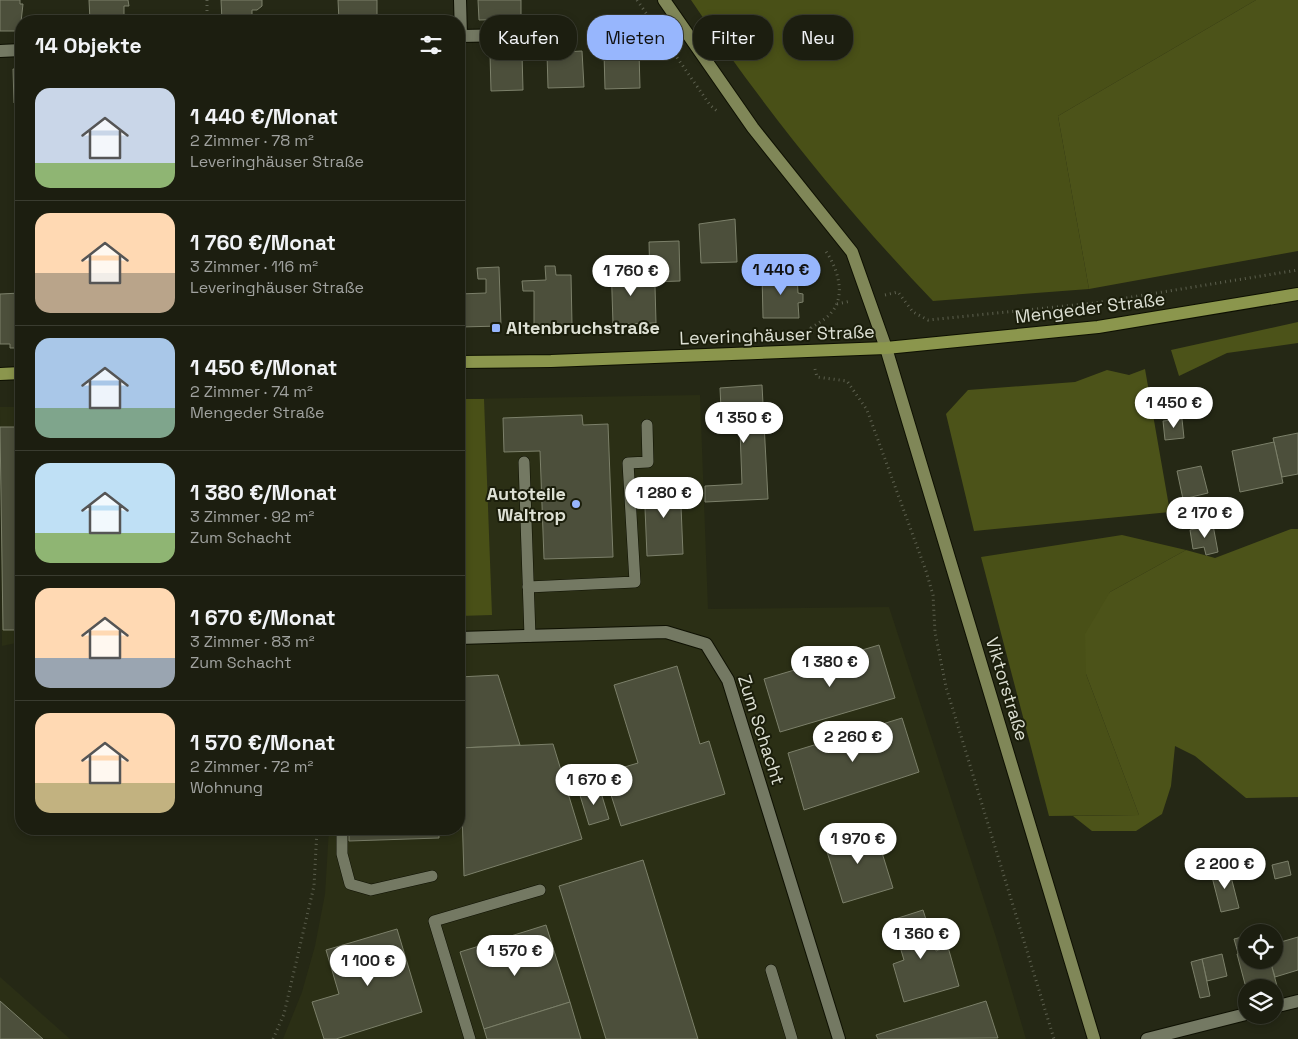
<!DOCTYPE html>
<html lang="de">
<meta charset="utf-8">
<style>
body{margin:0;font-family:"Space Grotesk",sans-serif;background:#252719;color:#f1f3f6;height:100vh;display:flex;flex-direction:column;font-size:19px;white-space:nowrap}
*{box-sizing:border-box;margin:0}
p{font-size:16px;color:#a0a29f}
.icon{flex:none;width:28px;height:28px;fill:none;stroke:currentColor;stroke-width:2;stroke-linecap:round;stroke-linejoin:round}
.map{position:relative;flex:1;overflow:hidden}
.side{position:absolute;left:15px;top:15px;width:450px;height:820px;display:flex;flex-direction:column;background:#1c1e10;border-radius:20px;box-shadow:0 2px 8px #0003,0 0 0 1px #3a3c30}
.side>*{flex:none}
.guide{position:absolute;left:480px;top:15px;width:475px;height:45px;display:flex;gap:10px}
.tools{position:absolute;left:1238px;top:924px;display:grid;gap:10px}
.tools a{display:grid;place-items:center;width:45px;height:45px;border-radius:50%;background:#1c1e10;box-shadow:0 2px 8px #0003,0 0 0 1px #3a3c30;font-size:25px}
.price{position:absolute;translate:-50% -42px;padding:0 11px;border-radius:18px;background:#fff;color:#222;font-size:16px;line-height:32px;filter:drop-shadow(0 1px 2px #0008)}
.price::after{content:'';position:absolute;left:50%;top:30px;width:15px;height:11px;margin-left:-8px;background:inherit;clip-path:polygon(0 0,100% 0,50% 100%)}
.price.on{background:#97b6fd;color:#111}
ul{padding:0;list-style:none}
li{display:flex;align-items:center;gap:15px;height:125px;padding:0 20px}
li+li{border-top:1px solid #3a3c30}
li span{display:grid;place-items:center;flex:none;width:140px;height:100px;border-radius:15px;color:#555}
li>.icon{margin-inline-start:auto}
span .icon{width:60px;height:60px;fill:#fffc;stroke-width:1}
li b{font-size:21px}
h2{display:flex;justify-content:space-between;align-items:center;height:60px;padding:0 20px;font-size:21px}
.pill{padding:0 18px;border-radius:20px;background:#1c1e10;box-shadow:0 2px 8px #0003,0 0 0 1px #3a3c30;font-size:18px;line-height:45px}
.pill.on{background:#97b6fd;color:#111}
.map>svg:first-child{display:block}
</style>
<div class="map">
<svg width="1298" height="1039" viewBox="0 0 1298 1039">
<rect width="100%" height="100%" fill="#252815"/>
<!-- built -->
<g fill="#2b2f15">
<path d="M700,395L708,609L889,607L996,937L1026,1039H283L302,992L315,946L325,894L329,829H459V399Z"/>
<path d="M0,407H21V642L2,646Z"/>
<path d="M0,977L70,1039H0Z"/>
</g>
<!-- green -->
<g fill="#495017">
<path d="M691,0H1256L1058,116L1089,289L933,301C844,208 763,107 691,0Z"/>
<path d="M459,399H484L492,615L459,616Z"/>
<path d="M1122,535L1186,550L1110,592L1086,674L1139,815L1049,816L981,557Z"/>
</g>
<!-- forest -->
<g fill="#4c5319">
<path d="M1256,0H1298V251L1089,289L1058,116Z"/>
<path d="M1298,322V343L1227,353L1179,376L1171,350Z"/>
<path d="M1145,369L1170,512L974,531L946,414L968,390L1075,382L1107,370L1129,375Z"/>
<path d="M1291,529H1298V797L1246,798L1195,756L1175,746L1171,786L1162,814L1136,831H1092L1073,816L1139,815L1086,674L1085,634L1110,592L1186,550L1215,558Z"/>
</g>
<!-- building -->
<g fill="#4c4f3b" stroke="#7c806a">
<path d="M0,0H20V4H23L20,31H0Z"/>
<path d="M89,0H128L129,6H124V20L90,21Z"/>
<path d="M221,0H262V6L257,10H252V20L222,21Z"/>
<path d="M338,0H377V20L339,21Z"/>
<path d="M478,0H521V19L479,20Z"/>
<path d="M582,51L584,87L548,88L547,53Z"/>
<path d="M639,52L640,88L605,89L604,53Z"/>
<path d="M490,54H522L523,90L491,91Z"/>
<path d="M13,69H21V103H14Z"/>
<path d="M735,219L737,262L701,263L699,224Z"/>
<path d="M679,241L680,281L650,282L649,242Z"/>
<path d="M611,262H636V287L655,286L656,323L613,324Z"/>
<path d="M545,266H555L556,275H571L572,325H557L556,328H551L550,325H534V291H523L522,281L546,280Z"/>
<path d="M499,267L501,326L460,327L459,294L486,293V279H478L477,268Z"/>
<path d="M762,274H797L798,293L803,294V302L798,303L799,318H763Z"/>
<path d="M21,293V344H16V348H10V344H0V294Z"/>
<path d="M762,385L768,499L705,502V486L742,484L740,430H722L720,388Z"/>
<path d="M582,415L583,425L608,424L613,557L544,559L540,451L504,452L503,418Z"/>
<path d="M1182,419L1184,438L1165,440L1163,421Z"/>
<path d="M0,427H21V630H3Z"/>
<path d="M1298,433V474L1282,477L1273,438Z"/>
<path d="M1274,442L1283,483L1240,492L1232,451Z"/>
<path d="M1201,466L1208,493L1183,499L1177,471Z"/>
<path d="M680,482L683,554L647,556L644,484Z"/>
<path d="M1213,525L1218,552L1206,555L1204,547L1193,549L1190,530Z"/>
<path d="M879,645L895,698L780,732L764,679Z"/>
<path d="M677,666L700,744L709,741L725,794L621,826L604,773L638,763L614,685Z"/>
<path d="M498,675L520,745L460,748L459,677Z"/>
<path d="M902,718L919,772L804,810L788,753Z"/>
<path d="M553,744L582,839L464,876L460,748Z"/>
<path d="M599,786L609,819L589,825L579,792Z"/>
<path d="M874,827L893,888L843,903L824,842Z"/>
<path d="M349,829H439V838L349,841Z"/>
<path d="M643,860L698,1039H606L559,886Z"/>
<path d="M1288,861L1291,875L1275,879L1272,865Z"/>
<path d="M1229,869L1239,908L1221,912L1211,873Z"/>
<path d="M923,910L936,951L948,947L959,986L904,1002L893,964L904,960L892,920Z"/>
<path d="M546,925L570,1002L484,1029L460,952Z"/>
<path d="M397,929L422,1012L336,1039H324L312,1002L339,994L326,950Z"/>
<path d="M1246,936V951L1238,953L1234,939Z"/>
<path d="M1298,937V970L1275,977L1270,960H1274V944Z"/>
<path d="M1246,951V960H1270L1277,986L1262,988L1260,980L1245,984L1237,954Z"/>
<path d="M1222,954L1227,976L1207,981L1202,959Z"/>
<path d="M1202,959L1210,996L1200,998L1191,962Z"/>
<path d="M0,1001L43,1039H0Z"/>
<path d="M986,1001L998,1038L878,1039L876,1035Z"/>
<path d="M570,1002L581,1039H487L484,1029Z"/>
</g>
<g fill="none" stroke-linecap="round" stroke-linejoin="round">
<!-- lane casing -->
<g stroke="#0e1002" stroke-width="12">
<g id="lane">
<path d="M524,462L530,636"/>
<path d="M528,587L635,582L628,463L648,462L647,425"/>
<path d="M342,829V854L350,884L371,890L432,876"/>
<path d="M771,970L792,1039"/>
<path d="M470,1039L434,921L540,890"/>
</g>
</g>
<!-- street casing -->
<g stroke="#0e1002" stroke-width="14">
<g id="street">
<path d="M459,36H461L460,0"/>
<path d="M461,36L568,34"/>
<path d="M0,51L21,50"/>
<path d="M459,638L666,632L706,644L728,680L839,1039"/>
<path d="M1274,1007L1298,1001"/>
<path d="M1147,1039L1246,1014"/>
</g>
</g>
<!-- secondary casing -->
<g stroke="#0e1002" stroke-width="14">
<path id="secondary" d="M664,0L753,128L852,252L886,348L1094,1039"/>
</g>
<!-- primary casing -->
<g stroke="#0e1002" stroke-width="14">
<g id="primary">
<path d="M459,362L551,361L886,348L1098,327L1298,294"/>
<path d="M0,374L21,373"/>
</g>
</g>
<!-- path -->
<g stroke="#5d604f" stroke-width="3" stroke-dasharray="1 4" stroke-linecap="butt">
<path d="M207,0V21"/>
<path d="M637,0L710,105L717,111"/>
<path d="M885,295L898,292L913,312L928,320L1095,303L1298,270"/>
<path d="M837,304L851,301"/>
<path d="M812,333L811,328C818,323 826,319 831,313C847,295 837,267 825,250"/>
<path d="M815,369L817,377L847,381L867,410L926,571L933,595L935,632L946,687L1054,1039"/>
<path d="M273,1039L284,1014L314,886L317,829"/>
</g>
<!-- lane -->
<use href="#lane" stroke="#747963" stroke-width="11"/>
<!-- street -->
<use href="#street" stroke="#747963" stroke-width="12"/>
<!-- secondary -->
<use href="#secondary" stroke="#808758" stroke-width="12"/>
<!-- primary -->
<use href="#primary" stroke="#8b964d" stroke-width="12"/>
</g>
<!-- markers -->
<g fill="#97b6fd" stroke="#1b1e0b" stroke-width="2">
<rect x="491" y="323" width="10" height="10" rx="2.5"/>
<circle cx="576" cy="504" r="5"/>
</g>
<g text-anchor="middle" stroke-width="4" stroke-linejoin="round" paint-order="stroke">
<!-- street labels -->
<g font-size="18" fill="#dde0d4" stroke="#1b1e0b">
<text transform="translate(1090 308) rotate(-7)" y="6">Mengeder Straße</text>
<text transform="translate(777 335) rotate(-2)" y="6">Leveringhäuser Straße</text>
<text transform="translate(1007 689) rotate(73)" y="6">Viktorstraße</text>
<text transform="translate(761 730) rotate(72)" y="6">Zum Schacht</text>
</g>
<!-- poi labels -->
<g font-size="18" font-weight="bold" fill="#dde0d4" stroke="#1b1e0b" text-anchor="start">
<text x="506" y="334">Altenbruchstraße</text>
<text x="566" y="500" text-anchor="end">Autoteile<tspan x="566" dy="21">Waltrop</tspan></text>
</g>
</g>
</svg>
<div class="tools">
<a><svg class="icon" aria-label="locate" viewBox="0 0 24 24"><circle cx="12" cy="12" r="6"/><path d="M12 2v4M12 18v4M2 12h4M18 12h4"/></svg></a>
<a><svg class="icon" aria-label="layers" viewBox="0 0 24 24"><path d="M12 4l9 5-9 5-9-5zM3 14l9 5 9-5"/></svg></a>
</div>
<b class="price on" style="left:781px;top:296px">1 440 €</b>
<b class="price" style="left:631px;top:297px">1 760 €</b>
<b class="price" style="left:1174px;top:429px">1 450 €</b>
<b class="price" style="left:744px;top:444px">1 350 €</b>
<b class="price" style="left:664px;top:519px">1 280 €</b>
<b class="price" style="left:1205px;top:539px">2 170 €</b>
<b class="price" style="left:830px;top:688px">1 380 €</b>
<b class="price" style="left:853px;top:763px">2 260 €</b>
<b class="price" style="left:594px;top:806px">1 670 €</b>
<b class="price" style="left:858px;top:865px">1 970 €</b>
<b class="price" style="left:1225px;top:890px">2 200 €</b>
<b class="price" style="left:921px;top:960px">1 360 €</b>
<b class="price" style="left:515px;top:977px">1 570 €</b>
<b class="price" style="left:368px;top:987px">1 100 €</b>
<div class="guide">
<a class="pill">Kaufen</a>
<a class="pill on">Mieten</a>
<a class="pill">Filter</a>
<a class="pill">Neu</a>
</div>
<section class="side">
<h2>14 Objekte<svg class="icon" aria-label="filters" viewBox="0 0 24 24"><path d="M4 7h16M4 17h16"/><circle cx="9" cy="7" r="2"/><circle cx="15" cy="17" r="2"/></svg></h2>
<ul>
<li><span style="background:linear-gradient(#c9d6e8 75%,#8fb573 0)"><svg class="icon" aria-label="home" viewBox="0 0 24 24"><path d="M3 11l9-7 9 7M6 9v11h12V9"/></svg></span><div><b>1 440 €/Monat</b><p>2 Zimmer · 78 m²</p><p>Leveringhäuser Straße</p></div></li>
<li><span style="background:linear-gradient(#ffd9b3 60%,#b9a48a 0)"><svg class="icon" aria-label="home" viewBox="0 0 24 24"><path d="M3 11l9-7 9 7M6 9v11h12V9"/></svg></span><div><b>1 760 €/Monat</b><p>3 Zimmer · 116 m²</p><p>Leveringhäuser Straße</p></div></li>
<li><span style="background:linear-gradient(#a9c7e8 70%,#7fa58c 0)"><svg class="icon" aria-label="home" viewBox="0 0 24 24"><path d="M3 11l9-7 9 7M6 9v11h12V9"/></svg></span><div><b>1 450 €/Monat</b><p>2 Zimmer · 74 m²</p><p>Mengeder Straße</p></div></li>
<li><span style="background:linear-gradient(#bfe0f5 70%,#8fb573 0)"><svg class="icon" aria-label="home" viewBox="0 0 24 24"><path d="M3 11l9-7 9 7M6 9v11h12V9"/></svg></span><div><b>1 380 €/Monat</b><p>3 Zimmer · 92 m²</p><p>Zum Schacht</p></div></li>
<li><span style="background:linear-gradient(#ffd9b3 70%,#9aa5b1 0)"><svg class="icon" aria-label="home" viewBox="0 0 24 24"><path d="M3 11l9-7 9 7M6 9v11h12V9"/></svg></span><div><b>1 670 €/Monat</b><p>3 Zimmer · 83 m²</p><p>Zum Schacht</p></div></li>
<li><span style="background:linear-gradient(#ffd9b3 70%,#c2b280 0)"><svg class="icon" aria-label="home" viewBox="0 0 24 24"><path d="M3 11l9-7 9 7M6 9v11h12V9"/></svg></span><div><b>1 570 €/Monat</b><p>2 Zimmer · 72 m²</p><p>Wohnung</p></div></li>
</ul>
</section>
</div>
